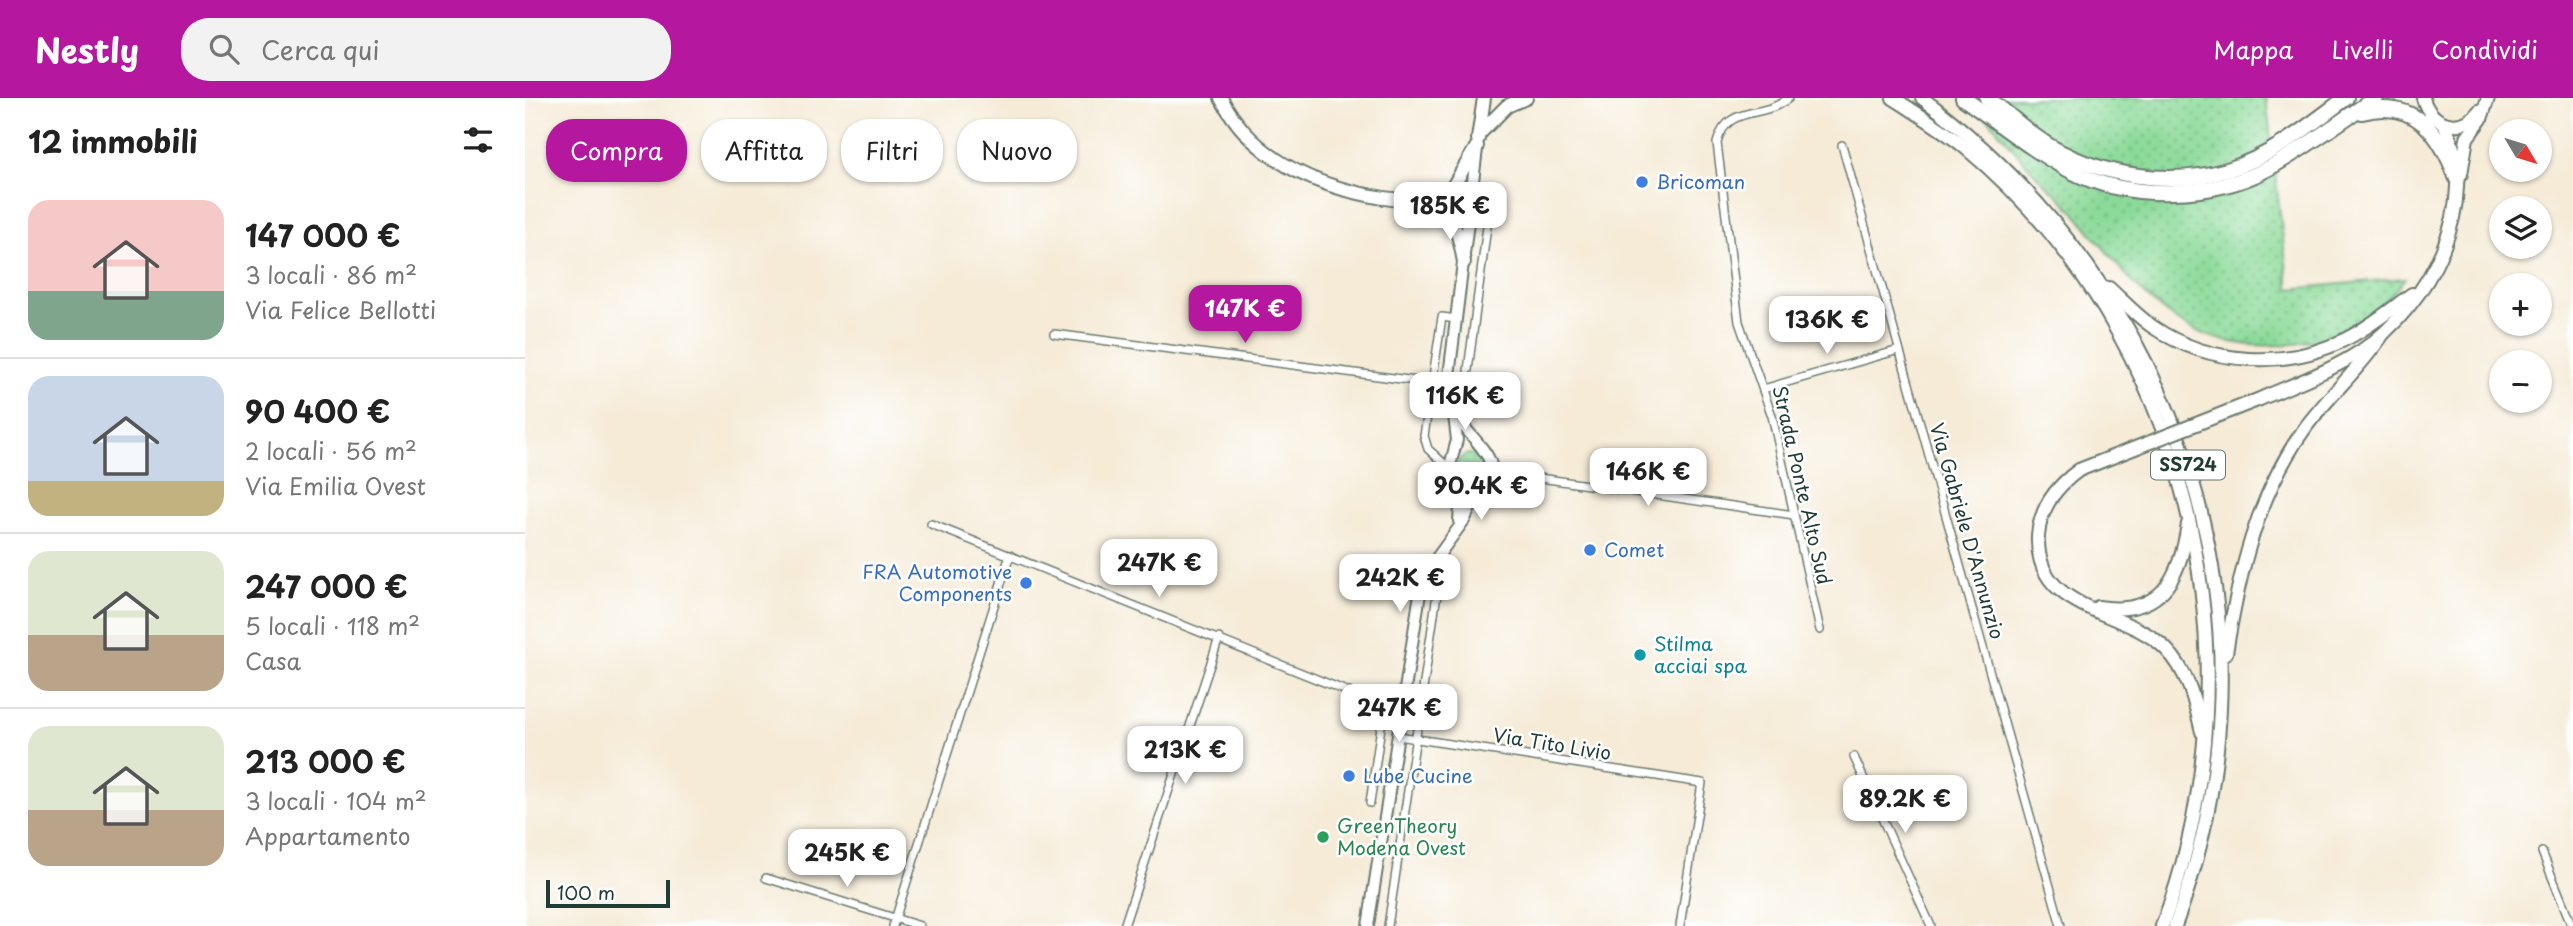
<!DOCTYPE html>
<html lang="it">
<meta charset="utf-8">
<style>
body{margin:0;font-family:"Playpen Sans",sans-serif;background:#f2f2f2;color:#222;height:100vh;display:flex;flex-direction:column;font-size:26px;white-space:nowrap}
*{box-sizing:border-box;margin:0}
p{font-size:23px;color:#767676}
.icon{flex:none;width:38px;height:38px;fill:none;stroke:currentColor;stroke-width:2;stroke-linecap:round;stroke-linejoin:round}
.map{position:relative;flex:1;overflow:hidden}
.details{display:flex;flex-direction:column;background:#fff;width:525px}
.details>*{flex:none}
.banner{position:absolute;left:21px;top:21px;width:665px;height:63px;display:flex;gap:14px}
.needle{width:46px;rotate:128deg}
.controls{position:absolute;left:1964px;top:21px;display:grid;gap:14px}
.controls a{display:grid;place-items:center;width:63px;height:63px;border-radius:50%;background:#fff;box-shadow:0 2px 5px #0004;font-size:35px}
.scale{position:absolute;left:21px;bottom:18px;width:124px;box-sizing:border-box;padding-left:7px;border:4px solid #1f3d34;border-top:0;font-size:19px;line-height:24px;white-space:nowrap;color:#1f3d34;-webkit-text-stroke:5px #fff;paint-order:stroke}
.price{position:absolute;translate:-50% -60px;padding:0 16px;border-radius:14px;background:#fff;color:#222;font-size:23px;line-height:46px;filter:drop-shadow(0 2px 4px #0008)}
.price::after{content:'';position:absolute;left:50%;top:42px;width:21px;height:16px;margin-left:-10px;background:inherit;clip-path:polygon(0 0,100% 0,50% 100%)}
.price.selected{background:#b5179e;color:#fff}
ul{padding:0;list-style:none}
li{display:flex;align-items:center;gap:21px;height:175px;padding:0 28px}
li+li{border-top:2px solid #e0e0e0}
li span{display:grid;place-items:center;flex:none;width:196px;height:140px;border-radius:21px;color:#555}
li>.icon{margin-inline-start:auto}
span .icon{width:84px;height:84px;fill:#fffc;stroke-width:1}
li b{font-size:30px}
h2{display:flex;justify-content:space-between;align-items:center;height:84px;padding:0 28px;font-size:30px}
.chip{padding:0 24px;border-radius:28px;background:#fff;box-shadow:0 2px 5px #0004;font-size:24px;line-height:63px}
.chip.selected{background:#b5179e;color:#fff}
header{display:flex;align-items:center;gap:42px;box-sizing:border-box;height:98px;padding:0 35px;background:#b5179e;color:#fff}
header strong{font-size:33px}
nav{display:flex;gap:38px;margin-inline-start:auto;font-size:24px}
.search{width:490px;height:63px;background:#f2f2f2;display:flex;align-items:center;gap:18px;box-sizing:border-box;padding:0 24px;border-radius:28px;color:#767676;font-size:26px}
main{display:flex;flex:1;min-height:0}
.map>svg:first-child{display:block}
</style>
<header>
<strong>Nestly</strong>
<div class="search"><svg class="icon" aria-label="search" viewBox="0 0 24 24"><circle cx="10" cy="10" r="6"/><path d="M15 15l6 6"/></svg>Cerca qui</div>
<nav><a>Mappa</a><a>Livelli</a><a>Condividi</a></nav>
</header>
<main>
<section class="details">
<h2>12 immobili<svg class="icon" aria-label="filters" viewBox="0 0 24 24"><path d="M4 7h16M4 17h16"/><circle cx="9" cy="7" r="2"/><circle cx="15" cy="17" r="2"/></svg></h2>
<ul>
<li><span style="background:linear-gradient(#f6c9c9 65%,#7fa58c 0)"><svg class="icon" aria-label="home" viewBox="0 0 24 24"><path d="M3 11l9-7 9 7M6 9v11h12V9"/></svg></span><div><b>147 000 €</b><p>3 locali · 86 m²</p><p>Via Felice Bellotti</p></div></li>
<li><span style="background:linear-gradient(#c9d6e8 75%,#c2b280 0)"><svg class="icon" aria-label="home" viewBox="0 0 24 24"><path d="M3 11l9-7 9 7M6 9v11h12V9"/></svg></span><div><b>90 400 €</b><p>2 locali · 56 m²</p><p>Via Emilia Ovest</p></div></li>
<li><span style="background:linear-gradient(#dfe7d0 60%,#b9a48a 0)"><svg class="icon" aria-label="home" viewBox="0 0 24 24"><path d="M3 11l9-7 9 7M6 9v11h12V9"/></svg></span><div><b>247 000 €</b><p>5 locali · 118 m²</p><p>Casa</p></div></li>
<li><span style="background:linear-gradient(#dfe7d0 60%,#b9a48a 0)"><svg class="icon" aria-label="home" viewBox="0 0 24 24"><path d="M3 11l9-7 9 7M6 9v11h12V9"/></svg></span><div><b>213 000 €</b><p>3 locali · 104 m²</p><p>Appartamento</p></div></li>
</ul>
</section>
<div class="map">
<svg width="2048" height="828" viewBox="0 0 2048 828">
<defs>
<pattern id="grass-dots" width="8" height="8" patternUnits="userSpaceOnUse" patternTransform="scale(1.75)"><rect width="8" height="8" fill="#8bda99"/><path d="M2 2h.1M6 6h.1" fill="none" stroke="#71b27e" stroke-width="1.8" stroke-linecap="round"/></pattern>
</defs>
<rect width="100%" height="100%" fill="#fff"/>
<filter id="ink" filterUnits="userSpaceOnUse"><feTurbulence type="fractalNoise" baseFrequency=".0143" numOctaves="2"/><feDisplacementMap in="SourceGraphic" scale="14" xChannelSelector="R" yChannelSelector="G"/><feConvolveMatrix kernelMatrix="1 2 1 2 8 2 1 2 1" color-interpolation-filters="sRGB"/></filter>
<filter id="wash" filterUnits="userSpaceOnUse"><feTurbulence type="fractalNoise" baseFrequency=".00686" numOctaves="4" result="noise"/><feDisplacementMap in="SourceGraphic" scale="28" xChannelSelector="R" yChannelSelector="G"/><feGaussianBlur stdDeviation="1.57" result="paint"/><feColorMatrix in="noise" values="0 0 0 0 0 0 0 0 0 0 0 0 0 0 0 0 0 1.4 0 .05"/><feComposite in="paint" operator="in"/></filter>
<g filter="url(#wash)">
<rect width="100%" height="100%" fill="#f5ebd7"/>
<!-- grass -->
<g fill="url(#grass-dots)" stroke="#558c66" stroke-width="2">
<path d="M1443,0H1741L1764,191L1880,180C1854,216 1815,241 1770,246C1654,258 1616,195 1551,116C1539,102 1526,92 1513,79C1488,53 1469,24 1443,0Z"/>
<circle cx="946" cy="371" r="15"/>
</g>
</g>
<g filter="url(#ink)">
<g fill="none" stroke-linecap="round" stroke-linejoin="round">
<!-- minor casing -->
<g stroke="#6a7a6d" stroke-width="10">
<g id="minor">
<path d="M1264,0C1238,22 1202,5 1192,45L1214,224L1247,318L1295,532"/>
<path d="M1317,47L1536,828"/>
<path d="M529,236L907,285"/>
<path d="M943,272L963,121"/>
<path d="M1238,291L1374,252"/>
<path d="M924,370L903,351L899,338L917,219L931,221"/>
<path d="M964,380L981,375L1269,417"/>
<path d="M406,426L876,615"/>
<path d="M873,638L1177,685L1155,828"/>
<path d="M1329,659L1406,828"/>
<path d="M845,705L859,608"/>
<path d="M2017,754L2047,828"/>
<path d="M241,780L395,828"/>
<path d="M368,828L485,457"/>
<path d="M599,828L694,540"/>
<path d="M863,828L916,469"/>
</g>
</g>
<!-- secondary casing -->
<g stroke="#6a7a6d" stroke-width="14">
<g id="secondary">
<path d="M931,386C946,396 969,388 966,367C963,352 941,334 933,320"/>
<path d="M934,423L936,398L924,371L932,342L924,278L952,51"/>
<path d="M843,828L896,489L908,465L940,421L955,389"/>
</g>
</g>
<!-- primary casing -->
<g stroke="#6a7a6d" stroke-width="16">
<path id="primary" d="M953,41L959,0"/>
</g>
<!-- trunk casing -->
<g stroke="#6a7a6d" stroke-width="16">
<g id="trunk">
<path d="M696,0C727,60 789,88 853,99C873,103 897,101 915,113C933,126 935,143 939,164"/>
<path d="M1368,0C1393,16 1419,32 1442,51C1664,237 1739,560 1637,828"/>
<path d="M1397,0C1657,193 1765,522 1650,828"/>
<path d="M1898,0C1905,27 1936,37 1954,13"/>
<path d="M954,36L982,8L1001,0"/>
<path d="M1936,76L1942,40L1956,21L1963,0"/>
<path d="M892,103L927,90L952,48"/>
<path d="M1584,190C1598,203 1612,218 1628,229C1684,267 1761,272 1821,241C1845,229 1866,211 1887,196"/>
<path d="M1735,301C1769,286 1806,273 1836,253C1904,207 1958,105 1919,26"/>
<path d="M1554,372C1532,388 1515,409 1513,438C1510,516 1599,509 1641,551C1663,573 1670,604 1677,634"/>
<path d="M1573,509C1637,519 1655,480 1663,426"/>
<path d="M1701,555C1714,475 1732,397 1780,330C1804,297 1836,270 1858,236"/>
</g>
</g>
<!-- motorway casing -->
<g stroke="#6a7a6d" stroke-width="18">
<g id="motorway">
<path d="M1438,0C1474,25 1509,54 1548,74C1605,103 1689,100 1744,70C1782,49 1815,23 1851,0"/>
<path d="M1462,0C1483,15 1503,36 1526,49C1577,78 1645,89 1702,72C1746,59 1785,27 1821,0"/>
<path d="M1837,14C1891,0 1916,37 1932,81"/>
</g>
</g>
<!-- minor -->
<use href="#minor" stroke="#fff" stroke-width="7"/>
<!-- secondary -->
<use href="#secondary" stroke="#fff" stroke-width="10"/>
<!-- primary -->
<use href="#primary" stroke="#fff" stroke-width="12"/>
<!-- trunk -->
<use href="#trunk" stroke="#fff" stroke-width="12"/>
<!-- motorway -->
<use href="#motorway" stroke="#fff" stroke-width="14"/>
<!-- trunk-bridge casing -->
<g stroke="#6a7a6d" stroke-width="16" stroke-linecap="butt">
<path id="trunk-bridge" d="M1554,372L1735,301"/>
</g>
<!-- trunk-bridge -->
<use href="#trunk-bridge" stroke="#fff" stroke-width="12"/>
</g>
</g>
<!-- markers -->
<g fill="#3f7fe0" stroke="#fff" stroke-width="2.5">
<circle cx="1117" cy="84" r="7"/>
<circle cx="1065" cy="452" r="7"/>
<circle cx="501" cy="485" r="7"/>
<circle cx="824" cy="678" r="7"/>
</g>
<circle fill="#0f9aa8" stroke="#fff" stroke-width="2.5" cx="1115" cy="557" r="7"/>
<circle fill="#2e9e5b" stroke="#fff" stroke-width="2.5" cx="798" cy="739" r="7"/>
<g text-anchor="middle" stroke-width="5" stroke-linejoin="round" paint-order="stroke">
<!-- shield labels -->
<rect fill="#fff" stroke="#627771" stroke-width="2" x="1626" y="352.5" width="74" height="29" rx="5"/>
<g font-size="18" font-weight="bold" fill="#1f3d34">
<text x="1663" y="373">SS724</text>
</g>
<!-- shop labels -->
<g font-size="19" fill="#366cbe" stroke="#fff" text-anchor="start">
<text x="1131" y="91">Bricoman</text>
<text x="1079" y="459">Comet</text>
<text x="487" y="481" text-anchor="end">FRA Automotive<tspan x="487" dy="22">Components</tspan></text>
<text x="838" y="685">Lube Cucine</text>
</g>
<!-- street labels -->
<g font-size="19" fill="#1f3d34" stroke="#fff">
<text transform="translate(1277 387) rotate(77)" y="7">Strada Ponte Alto Sud</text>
<text transform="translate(1442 433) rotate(74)" y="7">Via Gabriele D'Annunzio</text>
<text transform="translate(1027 646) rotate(9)" y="7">Via Tito Livio</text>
</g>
<!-- culture labels -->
<g font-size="19" fill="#0d838f" stroke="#fff" text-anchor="start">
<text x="1129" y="553">Stilma<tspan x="1129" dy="22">acciai spa</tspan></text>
</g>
<!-- leisure labels -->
<g font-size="19" fill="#27864d" stroke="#fff" text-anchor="start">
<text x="812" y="735">GreenTheory<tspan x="812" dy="22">Modena Ovest</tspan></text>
</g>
</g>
</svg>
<div class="controls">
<a><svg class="needle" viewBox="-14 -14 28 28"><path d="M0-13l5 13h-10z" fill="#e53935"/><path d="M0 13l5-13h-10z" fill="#767676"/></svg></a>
<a><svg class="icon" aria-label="layers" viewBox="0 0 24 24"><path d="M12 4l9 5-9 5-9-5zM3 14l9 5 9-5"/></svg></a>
<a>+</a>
<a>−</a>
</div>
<div class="scale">100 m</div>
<b class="price" style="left:925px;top:144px">185K €</b>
<b class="price selected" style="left:720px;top:247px">147K €</b>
<b class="price" style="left:1302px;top:258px">136K €</b>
<b class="price" style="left:940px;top:334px">116K €</b>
<b class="price" style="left:1123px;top:410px">146K €</b>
<b class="price" style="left:956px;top:424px">90.4K €</b>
<b class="price" style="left:634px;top:501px">247K €</b>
<b class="price" style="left:875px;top:516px">242K €</b>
<b class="price" style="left:874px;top:646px">247K €</b>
<b class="price" style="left:660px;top:688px">213K €</b>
<b class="price" style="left:1380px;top:737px">89.2K €</b>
<b class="price" style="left:322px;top:791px">245K €</b>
<div class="banner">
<a class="chip selected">Compra</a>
<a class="chip">Affitta</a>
<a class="chip">Filtri</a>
<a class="chip">Nuovo</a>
</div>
</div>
</main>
